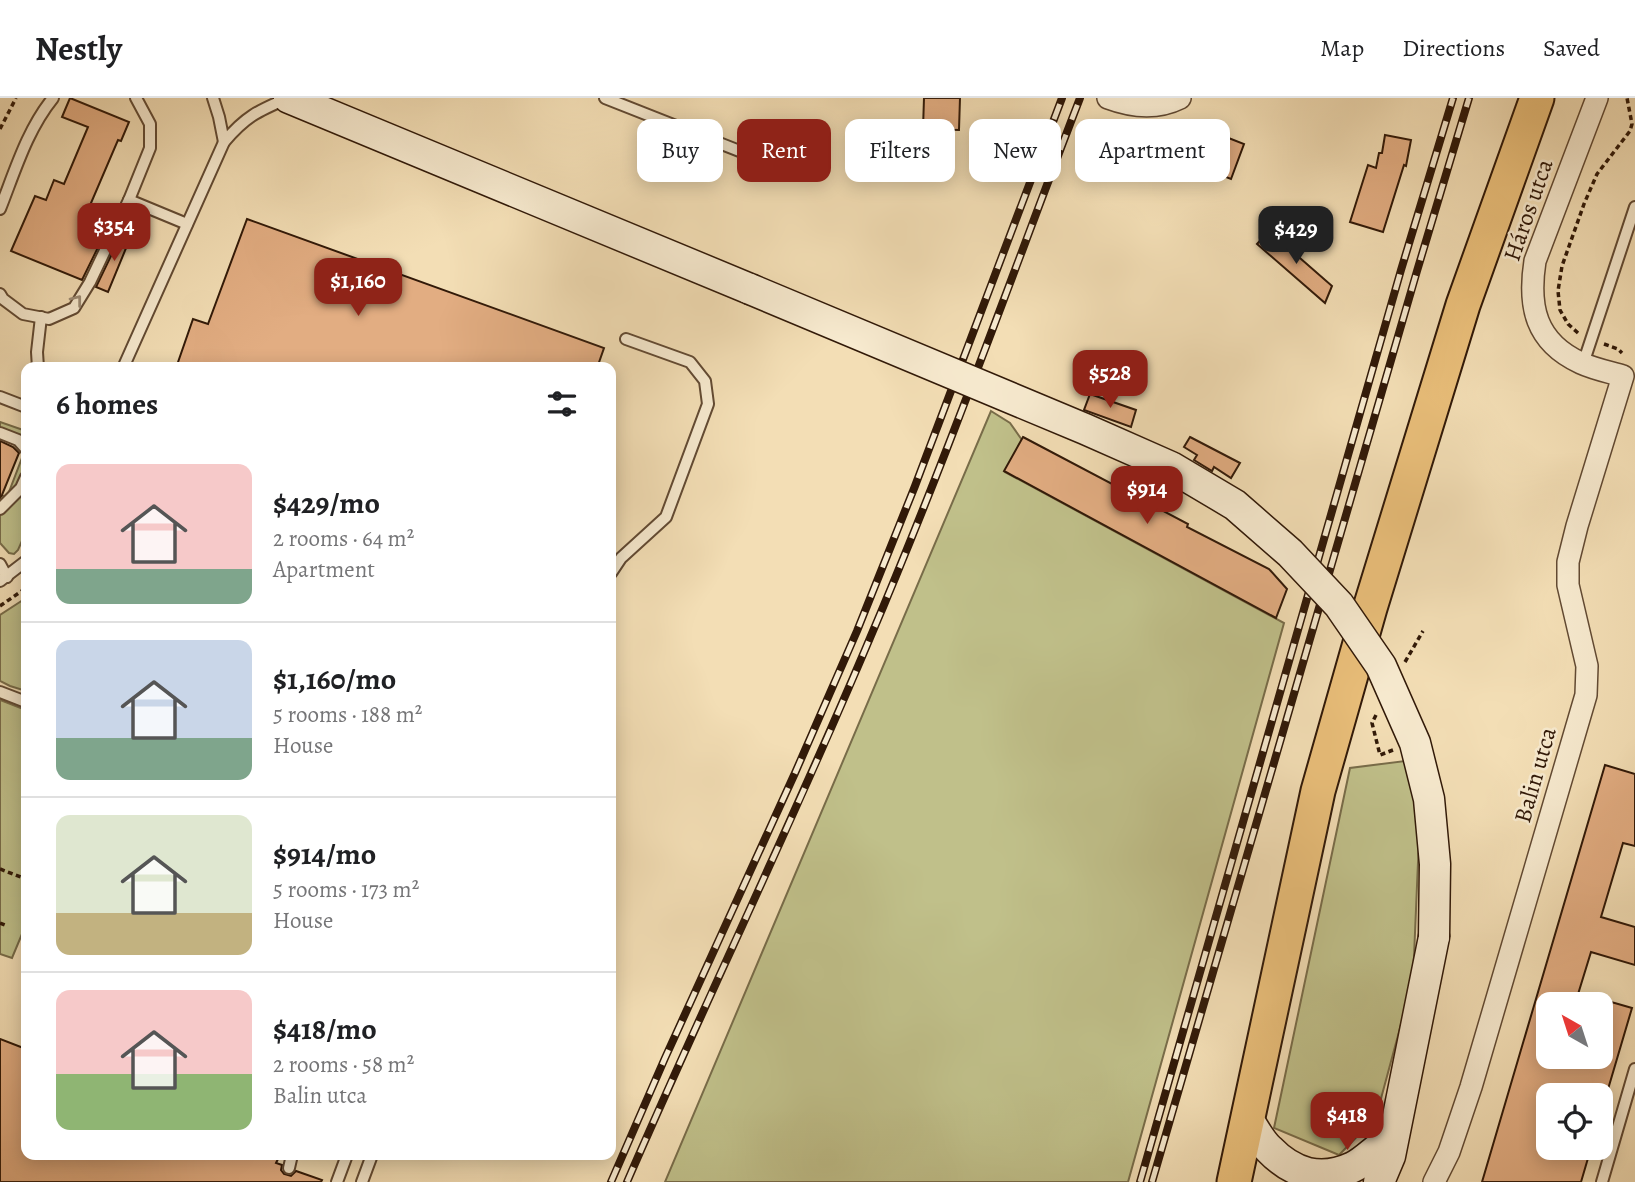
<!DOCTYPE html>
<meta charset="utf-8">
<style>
body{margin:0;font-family:Alegreya,serif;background:#f2f2f2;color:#202124;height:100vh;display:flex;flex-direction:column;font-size:26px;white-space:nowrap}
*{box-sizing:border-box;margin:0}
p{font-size:23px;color:#757577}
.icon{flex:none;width:38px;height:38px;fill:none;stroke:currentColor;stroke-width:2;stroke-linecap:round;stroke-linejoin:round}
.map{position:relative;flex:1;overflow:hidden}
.panel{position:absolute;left:21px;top:264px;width:595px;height:798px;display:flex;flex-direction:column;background:#fff;border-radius:14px;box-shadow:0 4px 18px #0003}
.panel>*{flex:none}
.banner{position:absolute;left:637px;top:21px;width:665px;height:63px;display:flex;gap:14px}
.needle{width:46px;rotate:321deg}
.controls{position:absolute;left:1536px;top:894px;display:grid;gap:14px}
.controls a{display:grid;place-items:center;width:77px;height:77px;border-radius:14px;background:#fff;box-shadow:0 4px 18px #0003;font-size:35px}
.price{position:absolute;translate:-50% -60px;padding:0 16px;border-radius:14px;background:#8f2418;color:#fff;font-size:23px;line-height:46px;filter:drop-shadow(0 2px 4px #0008)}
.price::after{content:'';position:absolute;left:50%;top:42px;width:21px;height:16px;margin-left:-10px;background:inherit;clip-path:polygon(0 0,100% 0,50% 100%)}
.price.on{background:#222;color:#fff}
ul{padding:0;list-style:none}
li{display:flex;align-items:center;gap:21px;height:175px;padding:0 35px}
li+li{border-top:2px solid #e0e0e0}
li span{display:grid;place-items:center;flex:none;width:196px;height:140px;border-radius:14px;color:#555}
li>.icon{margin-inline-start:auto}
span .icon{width:84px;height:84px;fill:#fffc;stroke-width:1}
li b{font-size:30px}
h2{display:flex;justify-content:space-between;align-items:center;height:84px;padding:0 35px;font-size:30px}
.tag{padding:0 24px;border-radius:14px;background:#fff;box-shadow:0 4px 18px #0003;font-size:24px;line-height:63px}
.tag.on{background:#8f2418;color:#fff}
header{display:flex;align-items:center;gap:42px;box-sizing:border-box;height:98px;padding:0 35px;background:#fff;border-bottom:2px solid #e0e0e0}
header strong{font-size:33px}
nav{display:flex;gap:38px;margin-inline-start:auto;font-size:24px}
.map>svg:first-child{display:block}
</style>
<header>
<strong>Nestly</strong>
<nav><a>Map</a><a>Directions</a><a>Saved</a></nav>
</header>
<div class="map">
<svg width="1635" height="1084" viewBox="0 0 1635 1084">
<rect width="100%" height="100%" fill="#f3deb5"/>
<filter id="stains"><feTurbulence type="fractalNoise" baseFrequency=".00286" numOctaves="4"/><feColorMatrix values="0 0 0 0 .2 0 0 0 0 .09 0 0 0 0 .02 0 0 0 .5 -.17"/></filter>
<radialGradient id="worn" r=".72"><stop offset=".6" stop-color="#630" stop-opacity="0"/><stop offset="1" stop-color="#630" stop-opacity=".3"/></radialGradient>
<!-- green -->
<g fill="#c0c08a" stroke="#786c49" stroke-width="2">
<path d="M991,313L1010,325L1022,342L1005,374L1284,525L1128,1084H665Z"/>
<path d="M0,324L26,333V434L18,452L14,456L9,455L0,445V397L7,399L25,352L0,332Z"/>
<path d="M26,500V593L10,588L0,583V517Z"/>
<path d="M0,602L26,612V837L22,836L12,860L0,856Z"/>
<path d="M1405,663L1420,717L1413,882L1376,1019L1339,1057L1274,1030L1350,670Z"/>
</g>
<!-- building -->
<g fill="#e2ad82" stroke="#311908" stroke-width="2">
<path d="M70,0L129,24L121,43L118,42L85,119L108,129L82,182L11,153L35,98L46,102L54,82L64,86L88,29L62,19Z"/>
<path d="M924,0H960L959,32L923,31Z"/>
<path d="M1385,37L1411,42L1406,68L1404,67L1383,134L1350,124L1368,67L1376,70L1379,55H1382Z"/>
<path d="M1226,39L1244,46L1231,81L1213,74Z"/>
<path d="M247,121L604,250L597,270H176L193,221L208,226Z"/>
<path d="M1269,133L1332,188L1325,205L1257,146Z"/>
<path d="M122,135L131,138L108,194L96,189Z"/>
<path d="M1090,296L1136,312L1131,329L1084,312Z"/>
<path d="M1023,339L1188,426L1187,429L1269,471L1287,491L1276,520L1004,373Z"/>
<path d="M1190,339L1240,365L1231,380L1214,369L1212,373L1194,362L1197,357L1184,349Z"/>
<path d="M0,343L13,349L19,355L2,397L0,400Z"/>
<path d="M1605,667L1635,676V748L1623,745L1601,819L1635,829V867L1591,854L1575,906H1549V959H1601V901L1632,910L1606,998H1549V1050H1591L1581,1084H1482Z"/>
<path d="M0,941L26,951V1057H280L276,1065L282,1067L281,1072L284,1076L291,1078L296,1073L322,1082L321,1084H0Z"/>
</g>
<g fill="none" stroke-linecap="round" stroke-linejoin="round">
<!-- lane casing -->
<g stroke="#624a33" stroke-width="14">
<g id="lane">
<path d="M213,0L219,19L224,44"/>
<path d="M605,0L790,73"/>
<path d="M129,102L187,126"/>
<path d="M0,111C15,73 27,32 53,0"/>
<path d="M0,196L3,201L23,216L49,221L74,210L90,184L129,102L150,50V26L136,0"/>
<path d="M1583,266L1635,109"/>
<path d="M38,270L37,254L41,219"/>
<path d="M123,270L224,44C246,18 258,13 288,0"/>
<path d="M0,299L26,309"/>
<path d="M0,335L18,342L26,351"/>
<path d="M0,411L21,390L26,379"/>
<path d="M0,466L7,479"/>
<path d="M611,475L621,460L666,419L708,306L705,283L690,264L626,241"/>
<path d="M0,483L26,463"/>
<path d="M0,594L26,604"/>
<path d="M289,1070L292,1057"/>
<path d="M337,1084L347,1057"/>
<path d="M362,1084L372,1057"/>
<path d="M1602,1084L1635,971"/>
</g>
</g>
<!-- street casing -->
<g stroke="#624a33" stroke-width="24">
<g id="street">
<path d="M1108,0C1132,9 1156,12 1180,0"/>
<path d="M1434,1084L1449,1054L1471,989L1586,597L1587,568L1568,487V464L1577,428L1623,278C1609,274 1594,271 1581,265C1535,244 1528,208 1535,163L1597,0"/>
</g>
</g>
<!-- secondary casing -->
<g stroke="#311908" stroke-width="33">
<g id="secondary">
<path d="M289,0L750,191"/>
<path d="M1247,1020C1254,1030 1260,1043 1269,1051C1293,1076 1321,1084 1353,1069C1362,1065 1371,1056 1379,1050"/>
<path d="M1379,1084L1390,1058L1434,839"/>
</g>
</g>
<!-- primary casing -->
<g stroke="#311908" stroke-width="37">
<path id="primary" d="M1234,1084L1318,693L1370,510L1463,207L1537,0"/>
</g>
<!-- path -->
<g stroke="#311908" stroke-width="3.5" stroke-dasharray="5 3.5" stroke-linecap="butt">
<path d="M0,31L16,0"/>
<path d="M1578,235L1568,226L1560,212L1558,193L1562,168L1584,106L1597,76L1630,33L1632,26L1627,0"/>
<path d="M1604,246L1618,251L1622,255"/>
<path d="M0,508L26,490"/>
<path d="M1405,564L1423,533"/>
<path d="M1376,617L1372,625L1380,657L1393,652"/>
<path d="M0,771L26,781"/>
<path d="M0,825L5,827"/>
</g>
<!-- lane -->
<use href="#lane" stroke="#f7eacf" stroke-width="10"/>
<!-- street -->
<use href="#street" stroke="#f7eacf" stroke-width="21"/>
<!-- secondary -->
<use href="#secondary" stroke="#f7eacf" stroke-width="30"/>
<!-- primary -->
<use href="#primary" stroke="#eabf7a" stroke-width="33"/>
<!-- rail casing -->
<g stroke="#311908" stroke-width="8">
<g id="rail">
<path d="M611,1084L665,960L795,675L857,533L915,388L1062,0"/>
<path d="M627,1084C706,902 793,723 870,540C946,362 1011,180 1080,0"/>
<path d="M1140,1084L1401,172L1453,0"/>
<path d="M1152,1084L1417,173L1469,0"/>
</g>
</g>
<!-- rail -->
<use href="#rail" stroke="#f7eacf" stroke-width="5" stroke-dasharray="16" stroke-linecap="butt"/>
<!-- secondary-bridge casing -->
<g stroke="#311908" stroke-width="33" stroke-linecap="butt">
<path id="secondary-bridge" d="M750,191L1085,331L1171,369L1235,407L1290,455L1339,507L1381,568L1415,645L1429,701L1435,766L1434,839"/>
</g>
<!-- secondary-bridge -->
<use href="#secondary-bridge" stroke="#f7eacf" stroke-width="30"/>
</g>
<!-- one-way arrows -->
<defs><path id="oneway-chevron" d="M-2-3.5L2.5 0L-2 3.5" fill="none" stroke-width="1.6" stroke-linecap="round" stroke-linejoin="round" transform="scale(1.75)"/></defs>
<use stroke="#9e8c75" href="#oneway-chevron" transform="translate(77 202) rotate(-52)"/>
<g text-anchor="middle" stroke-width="5" stroke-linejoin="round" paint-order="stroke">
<!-- street labels -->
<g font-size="24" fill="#311908" stroke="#f7eacf">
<text transform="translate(1528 112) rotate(-71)" y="8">Háros utca</text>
<text transform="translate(1535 677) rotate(-74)" y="8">Balin utca</text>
</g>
</g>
<rect width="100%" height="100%" filter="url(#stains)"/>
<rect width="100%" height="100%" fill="url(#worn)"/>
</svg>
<div class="controls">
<a><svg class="needle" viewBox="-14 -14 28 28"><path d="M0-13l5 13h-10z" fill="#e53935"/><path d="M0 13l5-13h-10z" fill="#757577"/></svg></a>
<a><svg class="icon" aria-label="locate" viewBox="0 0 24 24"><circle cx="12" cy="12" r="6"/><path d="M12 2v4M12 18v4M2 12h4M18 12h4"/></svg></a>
</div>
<b class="price" style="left:114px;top:165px">$354</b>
<b class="price on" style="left:1296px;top:168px">$429</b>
<b class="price" style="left:358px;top:220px">$1,160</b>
<b class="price" style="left:1110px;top:312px">$528</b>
<b class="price" style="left:1147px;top:428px">$914</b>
<b class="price" style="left:1347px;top:1054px">$418</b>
<div class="banner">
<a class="tag">Buy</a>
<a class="tag on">Rent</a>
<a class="tag">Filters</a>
<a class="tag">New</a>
<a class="tag">Apartment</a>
</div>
<section class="panel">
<h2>6 homes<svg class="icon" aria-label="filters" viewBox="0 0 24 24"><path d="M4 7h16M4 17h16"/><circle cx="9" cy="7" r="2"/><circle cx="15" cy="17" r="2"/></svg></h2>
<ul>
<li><span style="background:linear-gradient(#f6c9c9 75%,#7fa58c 0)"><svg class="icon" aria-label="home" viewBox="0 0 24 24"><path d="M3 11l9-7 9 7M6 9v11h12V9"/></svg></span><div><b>$429/mo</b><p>2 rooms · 64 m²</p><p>Apartment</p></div></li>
<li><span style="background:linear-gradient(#c9d6e8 70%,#7fa58c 0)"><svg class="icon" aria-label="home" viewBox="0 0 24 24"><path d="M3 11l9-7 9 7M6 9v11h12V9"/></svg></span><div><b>$1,160/mo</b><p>5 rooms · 188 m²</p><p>House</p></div></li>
<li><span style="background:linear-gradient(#dfe7d0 70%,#c2b280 0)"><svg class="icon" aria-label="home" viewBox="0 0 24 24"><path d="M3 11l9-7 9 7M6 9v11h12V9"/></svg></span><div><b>$914/mo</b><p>5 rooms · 173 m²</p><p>House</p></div></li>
<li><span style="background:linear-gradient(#f6c9c9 60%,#8fb573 0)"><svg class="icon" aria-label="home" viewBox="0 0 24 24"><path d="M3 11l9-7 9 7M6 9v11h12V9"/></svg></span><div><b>$418/mo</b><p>2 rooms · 58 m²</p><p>Balin utca</p></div></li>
</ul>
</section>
</div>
